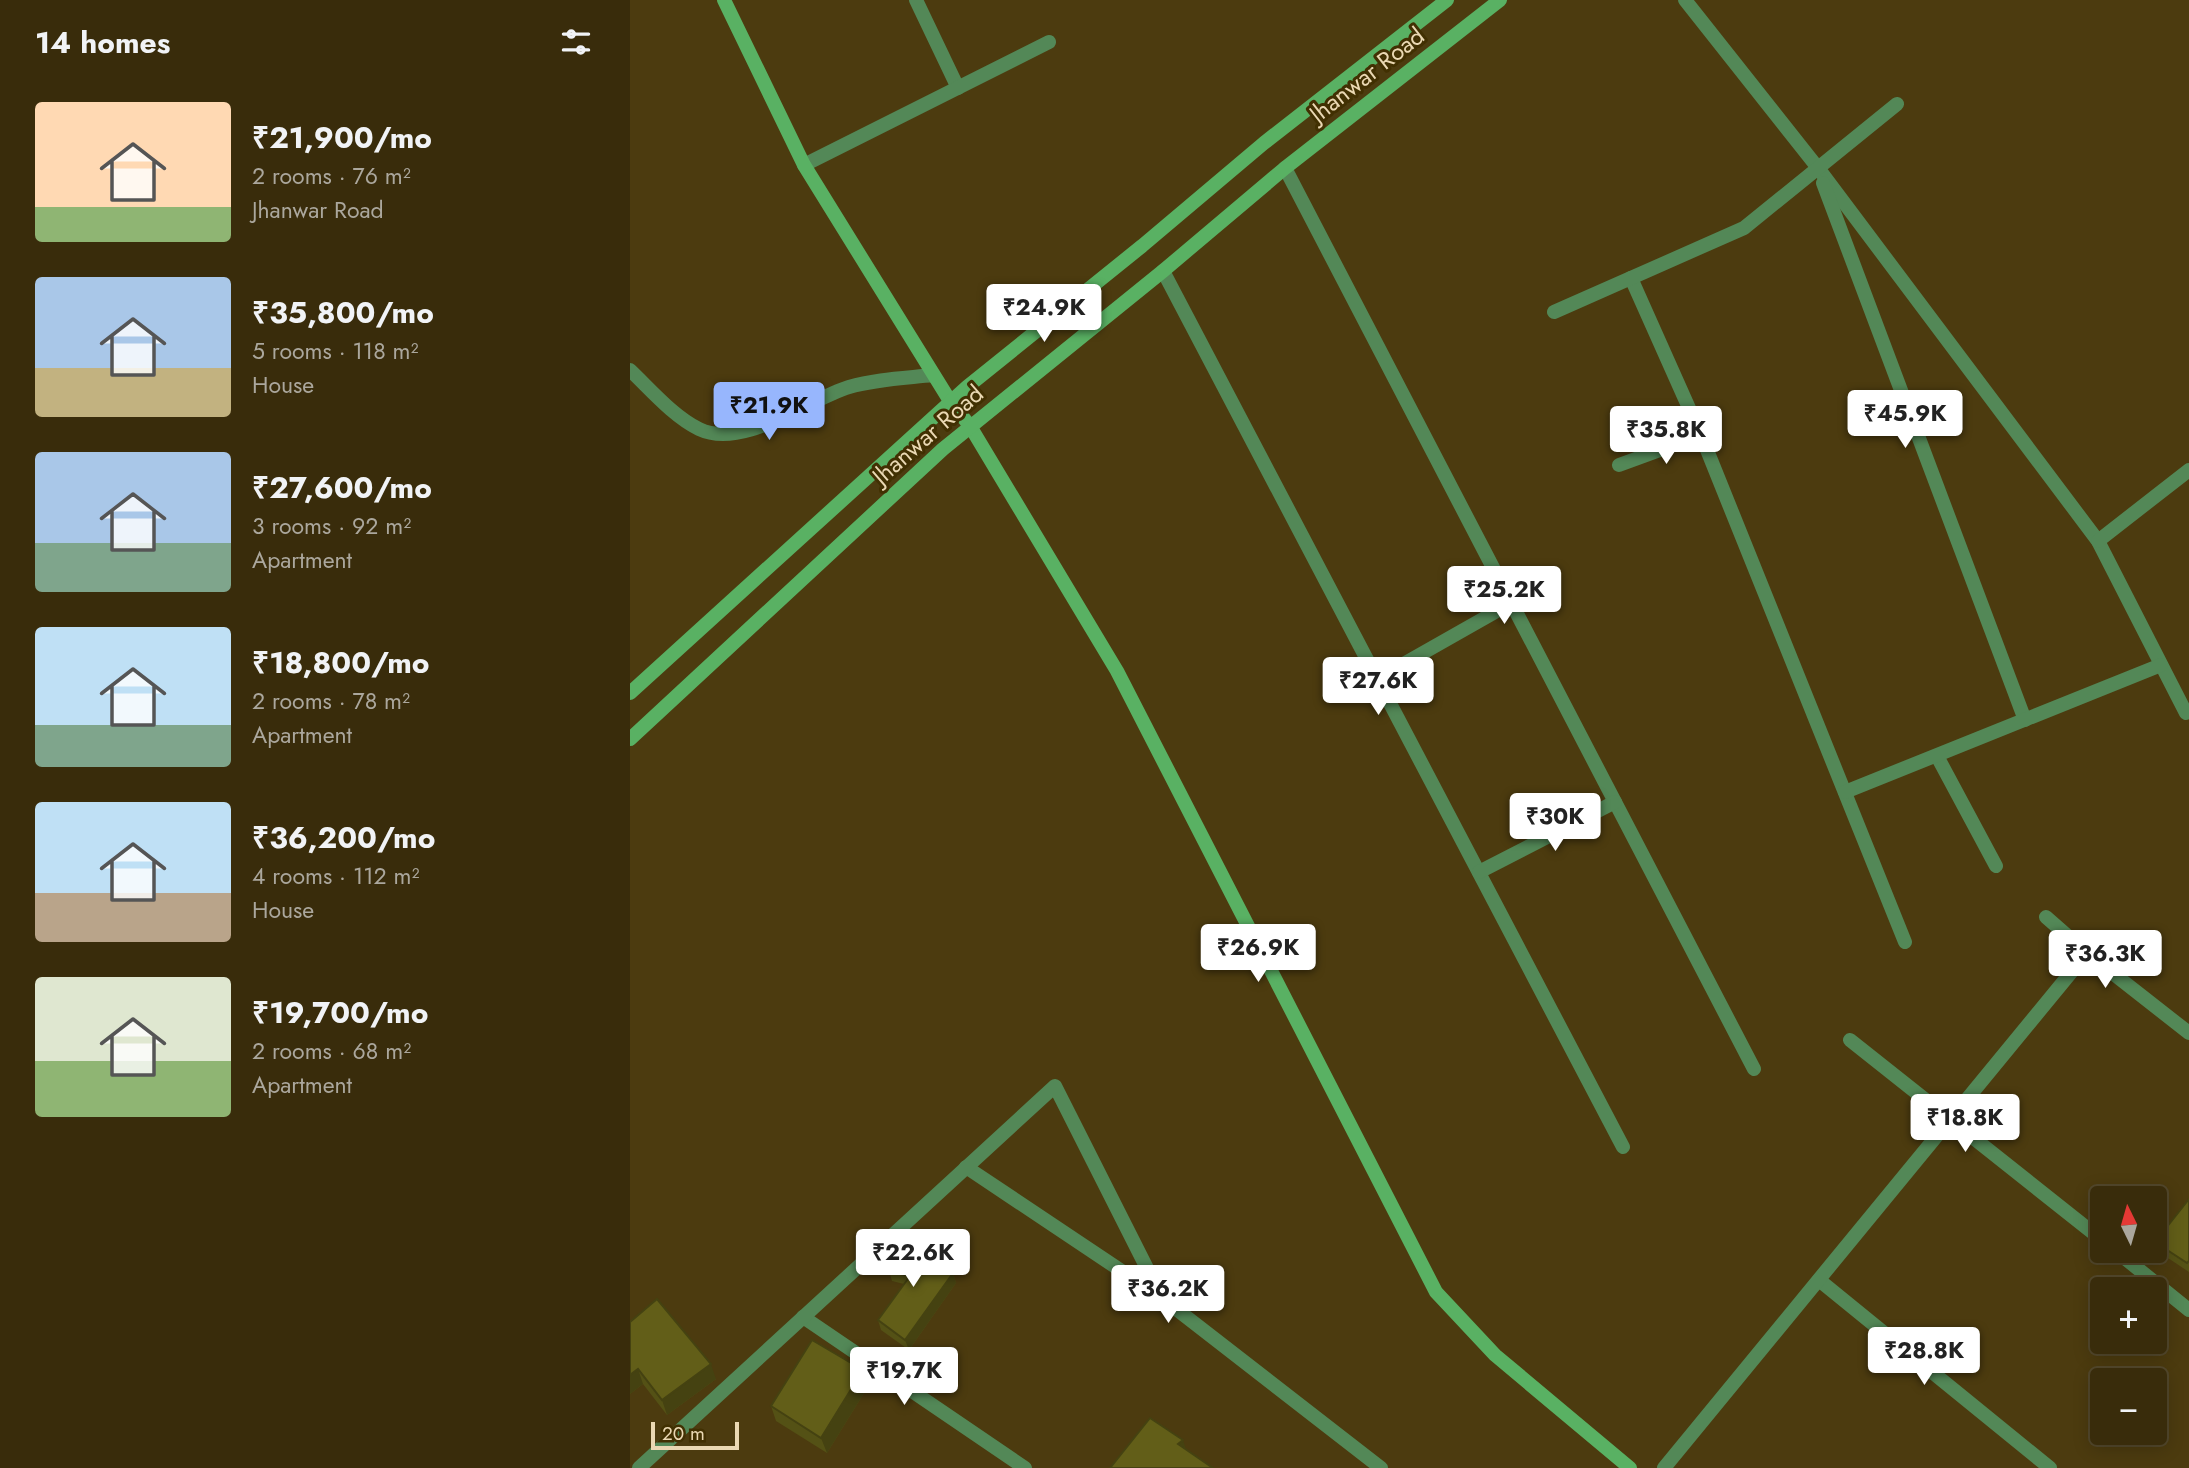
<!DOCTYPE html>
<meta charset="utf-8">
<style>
body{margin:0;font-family:Jost,sans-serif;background:#443819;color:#f1f3f6;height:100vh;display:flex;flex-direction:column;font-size:26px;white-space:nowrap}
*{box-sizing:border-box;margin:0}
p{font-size:23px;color:#aba79d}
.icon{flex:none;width:38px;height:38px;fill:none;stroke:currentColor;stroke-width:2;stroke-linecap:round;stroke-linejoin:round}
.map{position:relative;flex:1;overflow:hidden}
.drawer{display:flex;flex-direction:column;background:#392c0b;width:630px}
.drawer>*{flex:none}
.needle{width:46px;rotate:355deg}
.tools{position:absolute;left:1460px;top:1186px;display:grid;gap:14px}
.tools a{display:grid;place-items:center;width:77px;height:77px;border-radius:7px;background:#392c0b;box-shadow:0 4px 18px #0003,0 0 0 2px #53482c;font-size:35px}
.scale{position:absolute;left:21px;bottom:18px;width:88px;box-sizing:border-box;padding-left:7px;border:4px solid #ead8b3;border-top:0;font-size:19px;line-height:24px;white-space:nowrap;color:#ead8b3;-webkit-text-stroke:5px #413002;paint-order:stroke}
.price{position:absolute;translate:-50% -60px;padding:0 16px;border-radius:7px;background:#fff;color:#222;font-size:23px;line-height:46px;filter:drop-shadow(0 2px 4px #0008)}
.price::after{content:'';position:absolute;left:50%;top:42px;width:21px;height:16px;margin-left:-10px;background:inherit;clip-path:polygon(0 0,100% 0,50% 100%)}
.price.active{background:#97b6fd;color:#111}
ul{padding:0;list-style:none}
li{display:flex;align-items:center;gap:21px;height:175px;padding:0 35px}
li span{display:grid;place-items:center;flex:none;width:196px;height:140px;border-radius:7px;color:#555}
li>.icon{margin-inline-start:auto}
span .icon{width:84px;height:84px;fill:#fffc;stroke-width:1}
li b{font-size:30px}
h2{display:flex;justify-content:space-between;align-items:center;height:84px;padding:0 35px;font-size:30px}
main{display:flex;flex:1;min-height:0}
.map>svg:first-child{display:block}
</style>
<main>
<section class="drawer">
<h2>14 homes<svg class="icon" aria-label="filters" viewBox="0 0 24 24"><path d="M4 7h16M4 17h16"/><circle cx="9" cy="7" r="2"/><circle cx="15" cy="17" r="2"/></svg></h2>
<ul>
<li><span style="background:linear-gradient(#ffd9b3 75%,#8fb573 0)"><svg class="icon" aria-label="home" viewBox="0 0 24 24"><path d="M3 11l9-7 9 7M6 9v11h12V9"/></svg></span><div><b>₹21,900/mo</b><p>2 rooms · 76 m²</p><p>Jhanwar Road</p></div></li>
<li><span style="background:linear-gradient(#a9c7e8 65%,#c2b280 0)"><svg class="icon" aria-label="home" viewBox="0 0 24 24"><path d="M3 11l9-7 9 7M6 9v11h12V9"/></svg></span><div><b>₹35,800/mo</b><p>5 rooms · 118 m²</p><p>House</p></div></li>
<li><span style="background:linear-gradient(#a9c7e8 65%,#7fa58c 0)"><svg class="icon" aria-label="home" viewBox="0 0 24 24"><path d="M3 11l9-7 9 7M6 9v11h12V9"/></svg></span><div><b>₹27,600/mo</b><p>3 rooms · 92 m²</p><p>Apartment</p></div></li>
<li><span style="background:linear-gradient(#bfe0f5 70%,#7fa58c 0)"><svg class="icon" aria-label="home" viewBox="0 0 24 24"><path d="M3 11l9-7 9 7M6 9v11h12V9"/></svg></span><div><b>₹18,800/mo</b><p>2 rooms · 78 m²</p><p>Apartment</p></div></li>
<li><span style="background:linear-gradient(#bfe0f5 65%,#b9a48a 0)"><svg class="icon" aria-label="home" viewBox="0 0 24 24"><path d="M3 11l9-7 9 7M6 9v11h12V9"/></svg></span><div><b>₹36,200/mo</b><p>4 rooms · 112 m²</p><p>House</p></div></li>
<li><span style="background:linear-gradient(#dfe7d0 60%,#8fb573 0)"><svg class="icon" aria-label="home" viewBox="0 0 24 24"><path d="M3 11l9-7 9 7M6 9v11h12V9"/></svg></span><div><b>₹19,700/mo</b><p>2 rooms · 68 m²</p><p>Apartment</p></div></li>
</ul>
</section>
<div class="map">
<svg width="1559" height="1468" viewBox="0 0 1559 1468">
<rect width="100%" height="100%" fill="#4c3b0f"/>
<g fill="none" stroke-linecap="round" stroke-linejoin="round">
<!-- street -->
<g stroke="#538857" stroke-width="14">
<path d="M286,0L328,88"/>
<path d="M1055,0L1188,168L1468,541L1556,713"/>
<path d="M174,165L419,42"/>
<path d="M655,168L1124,1069"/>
<path d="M1193,183L1395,720"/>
<path d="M533,271L993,1147"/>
<path d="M1001,278L1071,435L1275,942"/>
<path d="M924,312L1114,228L1267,104"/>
<path d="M0,370C21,390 43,416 69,429C113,450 177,400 219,387C246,379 276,378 303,375"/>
<path d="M989,465L1071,435"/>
<path d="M1468,541L1559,470"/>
<path d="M747,679L881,603"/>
<path d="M1307,756L1366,866"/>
<path d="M1215,792L1531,665"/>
<path d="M849,872L985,802"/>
<path d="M1416,917L1457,953L1559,1033"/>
<path d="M1220,1040L1472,1240"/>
<path d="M336,1167L532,1298L751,1468"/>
<path d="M1486,1251L1559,1310"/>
<path d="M1189,1280L1420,1468"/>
<path d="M173,1317L395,1468"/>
<path d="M9,1468L425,1086L532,1298"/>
<path d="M1034,1468L1457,953"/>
</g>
<!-- secondary -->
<g stroke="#59b163" stroke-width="14">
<path d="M94,0L174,165L320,401L340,426L487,671L806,1292L865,1355L1000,1468"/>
<path d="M0,693L337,387L512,246L634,143L817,0"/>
<path d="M0,739L313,449L533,271L655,168L870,0"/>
</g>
</g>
<!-- wall -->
<g fill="#545115">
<path d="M1559,1199V1272L1529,1252L1525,1242Z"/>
<path d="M256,1260L323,1273L326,1283L279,1350L251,1330L248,1320L274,1284L262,1281Z"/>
<path d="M0,1322L86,1379L37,1415L13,1384L0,1394Z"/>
<path d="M239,1385L197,1453L146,1421L141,1406Z"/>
</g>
<!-- shaded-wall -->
<g fill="#454211">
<path d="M323,1273L326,1283L279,1350L275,1340Z"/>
<path d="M81,1364L86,1379L37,1415L32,1400Z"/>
<path d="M8,1369L13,1384L0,1394V1375Z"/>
<path d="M233,1370L239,1385L197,1453L191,1438Z"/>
<path d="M553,1440L558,1455L548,1444Z"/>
</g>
<!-- building -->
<g fill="#625e18" stroke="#454211" stroke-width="2">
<path d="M1559,1199V1261L1557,1263L1525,1242Z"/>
<path d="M279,1242L323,1273L275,1340L248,1320L280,1276L259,1271L263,1263L256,1260Z"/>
<path d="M27,1299L81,1364L32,1400L8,1369L0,1375V1322Z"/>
<path d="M182,1340L233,1370L191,1438L141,1406Z"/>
<path d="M520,1418L553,1440L548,1444L583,1468H480Z"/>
</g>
<g text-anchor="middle" stroke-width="6" stroke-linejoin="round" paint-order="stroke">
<!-- street labels -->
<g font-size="24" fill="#ead8b3" stroke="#413002">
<text transform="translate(737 75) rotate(-38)" y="8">Jhanwar Road</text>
<text transform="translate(298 435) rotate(-41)" y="8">Jhanwar Road</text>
</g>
</g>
</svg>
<div class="tools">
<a><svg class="needle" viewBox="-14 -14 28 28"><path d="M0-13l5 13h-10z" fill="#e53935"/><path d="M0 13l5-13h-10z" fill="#aba79d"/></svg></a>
<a>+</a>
<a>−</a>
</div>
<div class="scale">20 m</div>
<b class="price" style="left:414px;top:344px">₹24.9K</b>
<b class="price active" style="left:139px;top:442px">₹21.9K</b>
<b class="price" style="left:1275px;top:450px">₹45.9K</b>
<b class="price" style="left:1036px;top:466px">₹35.8K</b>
<b class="price" style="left:874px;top:626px">₹25.2K</b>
<b class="price" style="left:748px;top:717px">₹27.6K</b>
<b class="price" style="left:925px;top:853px">₹30K</b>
<b class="price" style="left:628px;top:984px">₹26.9K</b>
<b class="price" style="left:1475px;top:990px">₹36.3K</b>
<b class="price" style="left:1335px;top:1154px">₹18.8K</b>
<b class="price" style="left:283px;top:1289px">₹22.6K</b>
<b class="price" style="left:538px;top:1325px">₹36.2K</b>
<b class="price" style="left:1294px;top:1387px">₹28.8K</b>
<b class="price" style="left:274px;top:1407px">₹19.7K</b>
</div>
</main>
